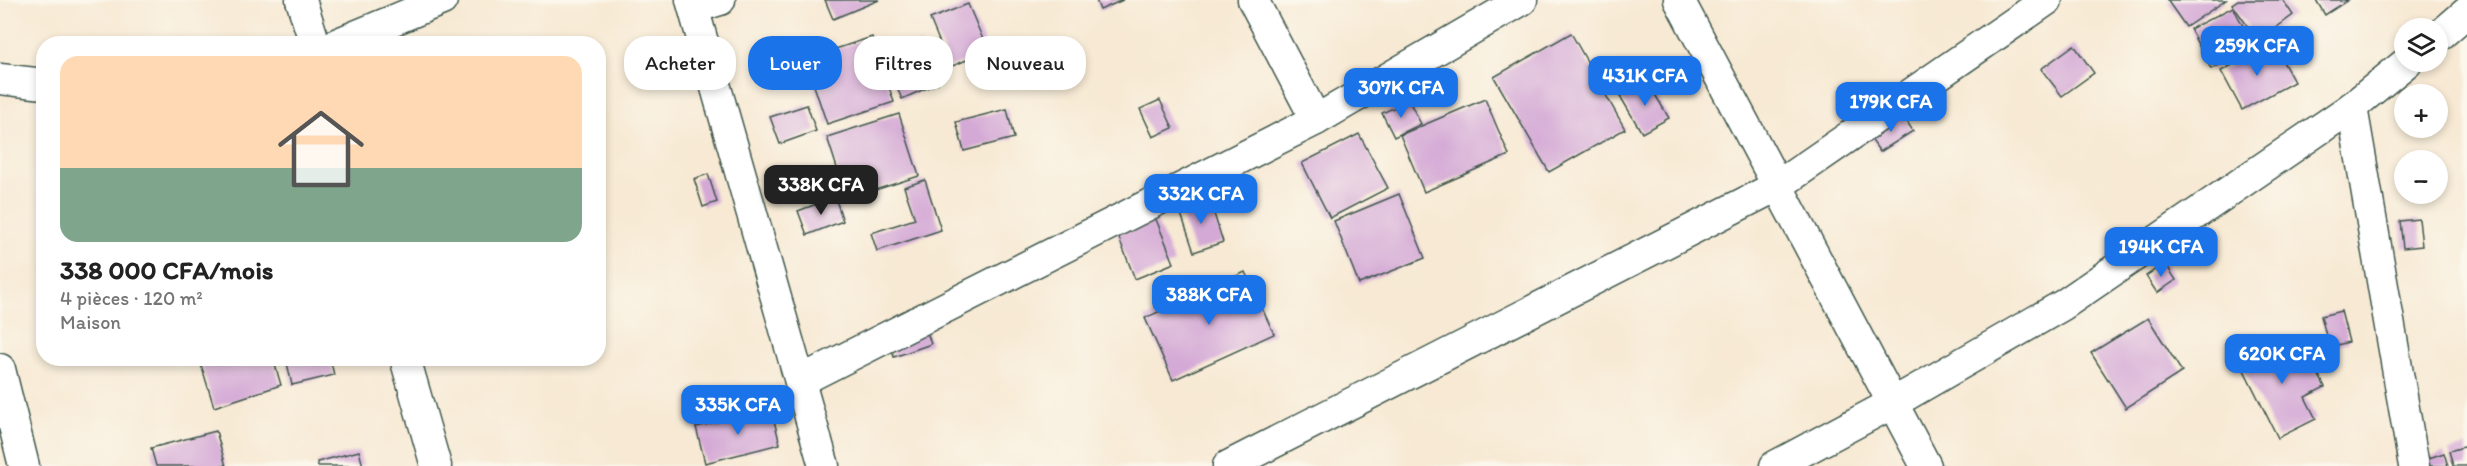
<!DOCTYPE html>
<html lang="fr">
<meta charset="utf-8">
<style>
body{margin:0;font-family:Itim,sans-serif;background:#f2f2f2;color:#222;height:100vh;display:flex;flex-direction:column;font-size:22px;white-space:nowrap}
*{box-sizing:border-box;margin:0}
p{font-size:20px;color:#767676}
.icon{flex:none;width:33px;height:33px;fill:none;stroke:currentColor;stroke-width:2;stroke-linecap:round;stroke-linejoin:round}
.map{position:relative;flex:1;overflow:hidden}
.sheet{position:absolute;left:36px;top:36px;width:570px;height:330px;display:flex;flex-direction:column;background:#fff;border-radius:24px;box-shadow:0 3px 9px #0003}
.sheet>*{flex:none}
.hud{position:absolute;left:624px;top:36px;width:570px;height:54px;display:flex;gap:12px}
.buttons{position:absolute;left:2394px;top:18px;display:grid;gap:12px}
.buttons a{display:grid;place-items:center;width:54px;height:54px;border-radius:50%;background:#fff;box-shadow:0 3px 9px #0003;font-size:30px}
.price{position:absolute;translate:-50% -51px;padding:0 14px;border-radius:12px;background:#1a73e8;color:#fff;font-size:20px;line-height:39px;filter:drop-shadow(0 2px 3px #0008)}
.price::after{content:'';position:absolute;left:50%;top:36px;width:18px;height:14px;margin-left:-9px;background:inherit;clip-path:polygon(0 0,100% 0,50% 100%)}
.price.current{background:#222;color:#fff}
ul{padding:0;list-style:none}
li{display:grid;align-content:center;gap:12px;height:318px;padding:0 24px}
li span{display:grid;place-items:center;height:186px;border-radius:18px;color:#555}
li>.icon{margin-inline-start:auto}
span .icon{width:108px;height:108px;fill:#fffc;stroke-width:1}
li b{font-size:26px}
.pill{padding:0 21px;border-radius:24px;background:#fff;box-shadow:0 3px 9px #0003;font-size:21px;line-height:54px}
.pill.current{background:#1a73e8;color:#fff}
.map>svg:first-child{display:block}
</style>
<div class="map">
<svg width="2467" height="466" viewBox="0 0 2467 466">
<rect width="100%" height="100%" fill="#fbf7ec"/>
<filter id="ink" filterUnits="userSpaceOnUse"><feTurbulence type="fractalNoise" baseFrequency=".0167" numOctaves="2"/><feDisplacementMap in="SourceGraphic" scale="12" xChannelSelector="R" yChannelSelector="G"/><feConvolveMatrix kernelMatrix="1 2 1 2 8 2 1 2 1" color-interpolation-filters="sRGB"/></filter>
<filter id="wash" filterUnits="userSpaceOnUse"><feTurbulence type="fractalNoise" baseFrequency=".008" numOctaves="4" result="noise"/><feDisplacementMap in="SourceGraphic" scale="24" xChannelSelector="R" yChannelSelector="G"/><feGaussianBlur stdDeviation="1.35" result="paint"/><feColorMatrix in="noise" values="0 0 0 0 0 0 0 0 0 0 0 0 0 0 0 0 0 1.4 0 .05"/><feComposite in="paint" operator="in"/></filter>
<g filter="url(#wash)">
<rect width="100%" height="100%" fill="#f7e9d3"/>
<g id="blocks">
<!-- building -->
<g fill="#d4a9d6">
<path d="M825,0H879L833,19Z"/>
<path d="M1096,0H1123L1100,10Z"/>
<path d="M2167,0H2226L2186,27Z"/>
<path d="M2238,0H2283L2293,15L2258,41L2232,4Z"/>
<path d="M2316,0H2348L2325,15Z"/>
<path d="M968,4L988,51L950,67L930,19Z"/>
<path d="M2233,7L2254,47L2211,69L2190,29Z"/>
<path d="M1571,33L1625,129L1549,172L1494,77Z"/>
<path d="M872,37L894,102L827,124L805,59Z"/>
<path d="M920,43L938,83L902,99L884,59Z"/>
<path d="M2273,43L2294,82L2242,110L2221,71Z"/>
<path d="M2074,45L2094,73L2062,96L2041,69Z"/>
<path d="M1647,81L1669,118L1642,133L1620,96Z"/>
<path d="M1485,99L1509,155L1424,192L1400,135Z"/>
<path d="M1160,100L1173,128L1153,137L1140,109Z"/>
<path d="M1409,101L1421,124L1394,137L1382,113Z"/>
<path d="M807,105L816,131L780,144L770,117Z"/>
<path d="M1007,109L1014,138L964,151L956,122Z"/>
<path d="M899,114L919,176L847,199L827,137Z"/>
<path d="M1902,114L1913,131L1880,152L1868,135Z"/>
<path d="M1359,134L1388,188L1330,218L1302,163Z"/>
<path d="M708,174L717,202L703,207L694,179Z"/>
<path d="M925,180L941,230L877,251L871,233L915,219L904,187Z"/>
<path d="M1399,194L1425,258L1359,284L1334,221Z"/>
<path d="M835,197L843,221L807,235L798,211Z"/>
<path d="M1209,198L1223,242L1194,252L1179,208Z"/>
<path d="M1155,217L1174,263L1135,279L1117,233Z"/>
<path d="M2419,219L2422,246L2403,248L2400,221Z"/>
<path d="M2165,263L2176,280L2157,293L2146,276Z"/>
<path d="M1245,272L1274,334L1173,380L1145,318Z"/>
<path d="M2341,311L2349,342L2329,347L2321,316Z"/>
<path d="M2148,318L2182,372L2126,408L2091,353Z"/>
<path d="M925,326L931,344L894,357L888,338Z"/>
<path d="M2265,337L2277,361L2304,347L2325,387L2305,397L2316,419L2278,438L2235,352Z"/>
<path d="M199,358H273L281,385L214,407Z"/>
<path d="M308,358H330L334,375L292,385L287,363Z"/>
<path d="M771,409L780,444L705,463L696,427Z"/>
<path d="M216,431L226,466H156L151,448Z"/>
<path d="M2467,446V466H2453L2449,451Z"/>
<path d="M359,451L363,466H318L317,462Z"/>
<path d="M2444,453L2448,466H2429L2426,459Z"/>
</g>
</g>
</g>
<g filter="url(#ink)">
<use href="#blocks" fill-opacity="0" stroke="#3f574c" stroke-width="1.5"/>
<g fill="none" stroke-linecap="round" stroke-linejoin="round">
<!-- minor casing -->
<g stroke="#3f574c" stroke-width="33">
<g id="minor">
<path d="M301,0L315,44"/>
<path d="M691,0L824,466"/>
<path d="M1253,0L1316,120"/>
<path d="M1679,0L1926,466"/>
<path d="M694,8L720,0"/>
<path d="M2438,37L2467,12"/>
<path d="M336,44L442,0"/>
<path d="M0,79L44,84"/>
<path d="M2352,107L2414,466"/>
<path d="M405,358L436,466"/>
<path d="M0,369L24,466"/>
<path d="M800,381L1316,120L1522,0"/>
<path d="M1228,466L1779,185L2047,0"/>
<path d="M1775,466L1893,403L2063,305L2352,107L2407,62"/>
</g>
</g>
<!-- minor -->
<use href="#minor" stroke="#fff" stroke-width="30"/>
</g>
</g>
</svg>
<div class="buttons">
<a><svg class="icon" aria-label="layers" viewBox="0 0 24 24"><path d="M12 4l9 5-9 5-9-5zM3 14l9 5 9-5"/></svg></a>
<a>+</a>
<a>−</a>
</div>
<b class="price" style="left:2257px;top:77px">259K CFA</b>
<b class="price" style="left:1645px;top:107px">431K CFA</b>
<b class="price" style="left:1401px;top:119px">307K CFA</b>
<b class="price" style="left:1891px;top:133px">179K CFA</b>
<b class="price current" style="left:821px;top:216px">338K CFA</b>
<b class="price" style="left:1201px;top:225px">332K CFA</b>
<b class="price" style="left:2161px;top:278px">194K CFA</b>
<b class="price" style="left:1209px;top:326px">388K CFA</b>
<b class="price" style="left:2282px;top:385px">620K CFA</b>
<b class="price" style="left:738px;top:436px">335K CFA</b>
<div class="hud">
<a class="pill">Acheter</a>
<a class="pill current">Louer</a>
<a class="pill">Filtres</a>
<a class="pill">Nouveau</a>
</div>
<section class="sheet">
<ul>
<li><span style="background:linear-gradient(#ffd9b3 60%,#7fa58c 0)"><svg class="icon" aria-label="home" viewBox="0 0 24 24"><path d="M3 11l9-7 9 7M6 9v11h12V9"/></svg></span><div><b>338 000 CFA/mois</b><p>4 pièces · 120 m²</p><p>Maison</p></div></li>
</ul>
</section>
</div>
